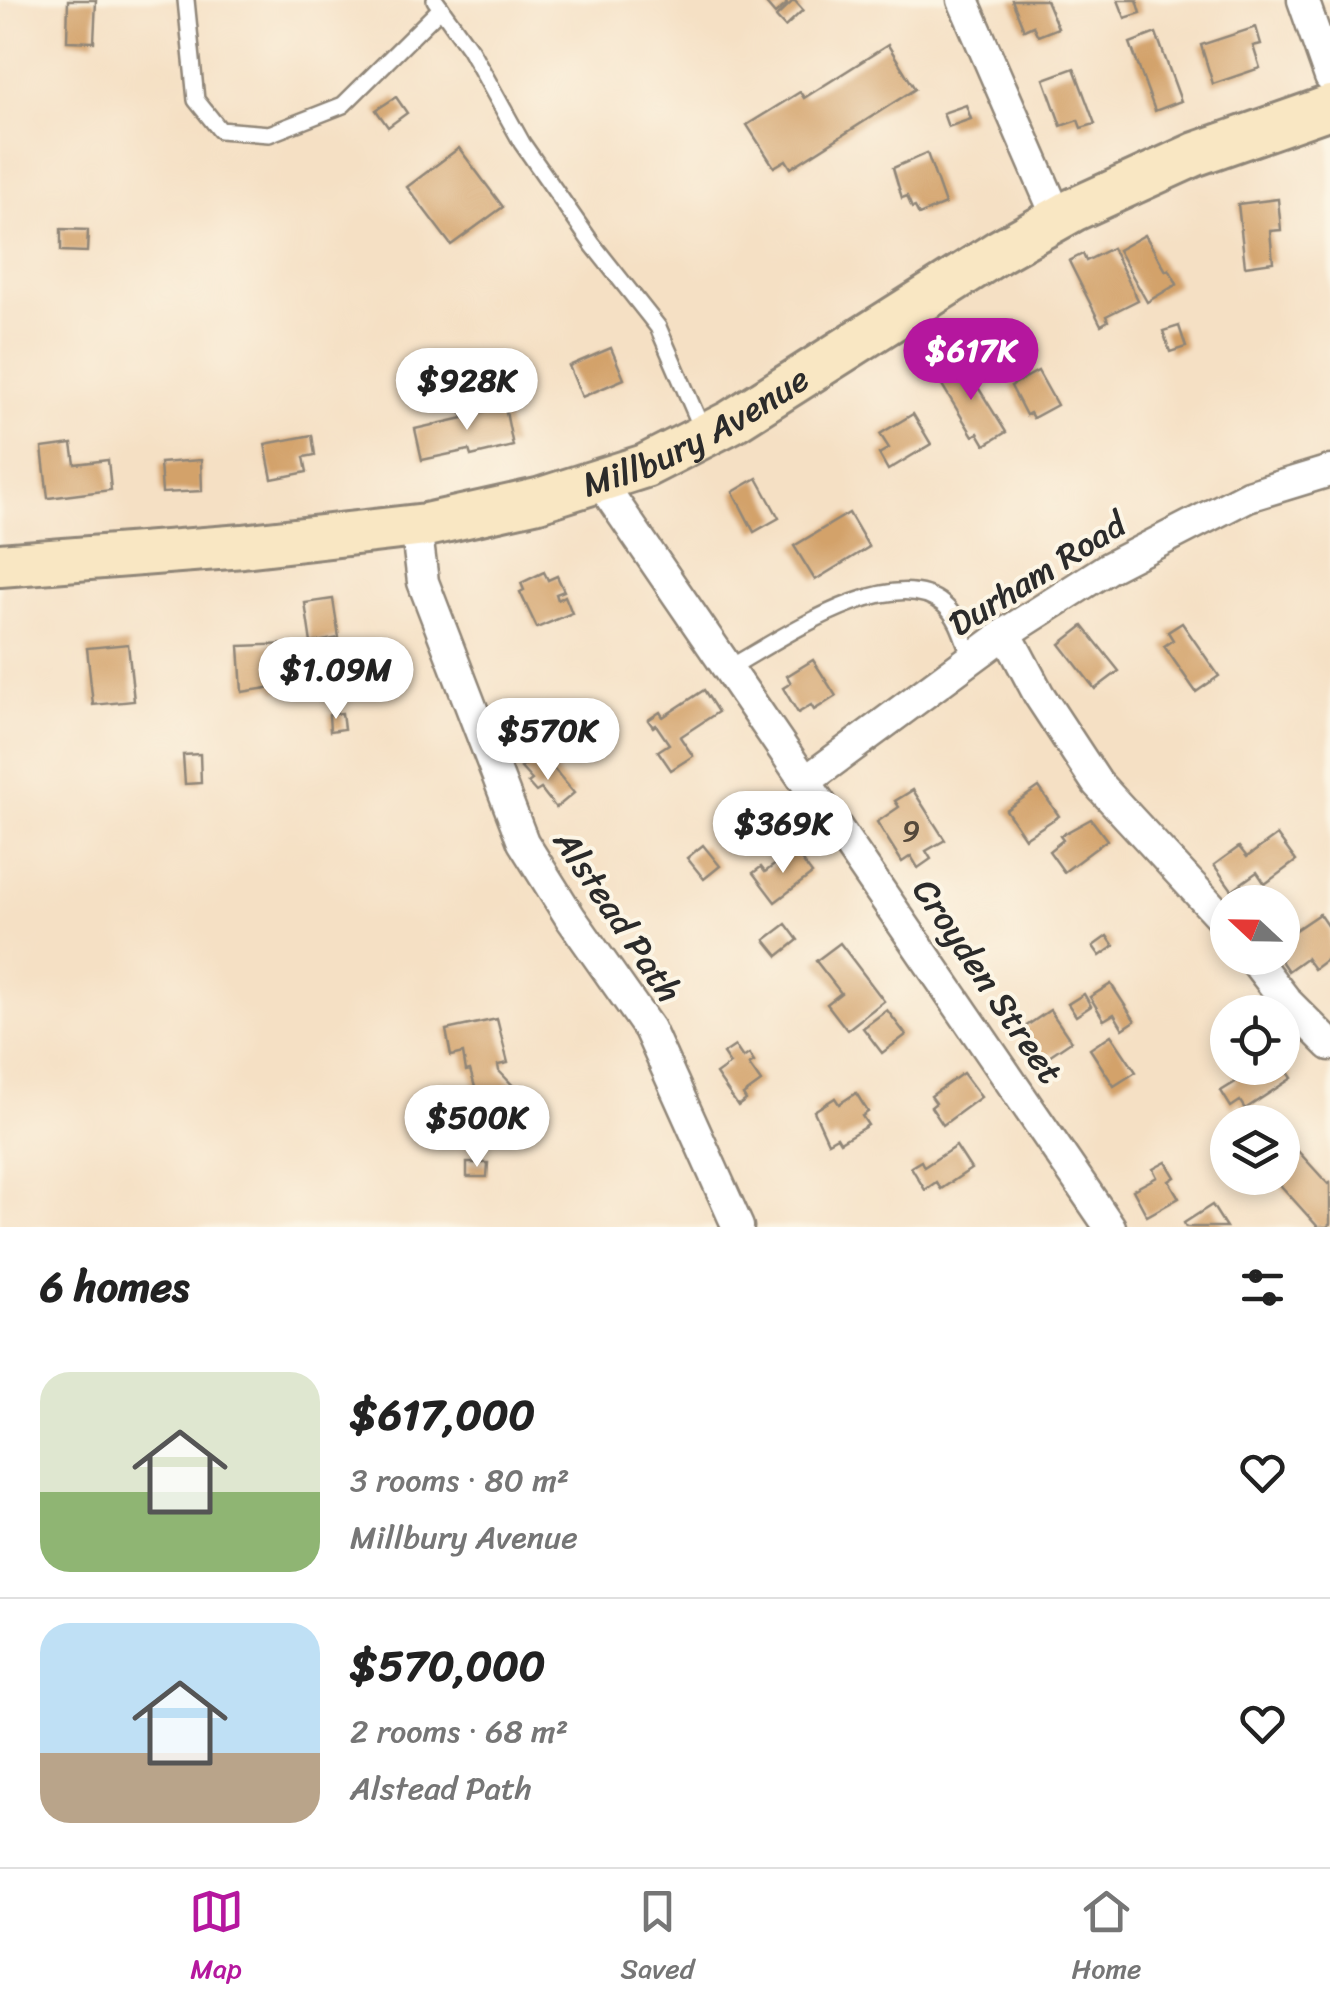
<!DOCTYPE html>
<meta charset="utf-8">
<style>
body{margin:0;font-family:Sriracha,sans-serif;background:#f2f2f2;color:#222;height:100vh;display:flex;flex-direction:column;font-size:38px;white-space:nowrap}
*{box-sizing:border-box;margin:0}
p{font-size:32px;color:#767676}
.icon{flex:none;width:55px;height:55px;fill:none;stroke:currentColor;stroke-width:2;stroke-linecap:round;stroke-linejoin:round}
.map{position:relative;height:1227px;overflow:hidden}
.details{display:flex;flex-direction:column;background:#fff;flex:1}
.details>*{flex:none}
.needle{width:65px;rotate:292deg}
.buttons{position:absolute;left:1210px;top:885px;display:grid;gap:20px}
.buttons a{display:grid;place-items:center;width:90px;height:90px;border-radius:50%;background:#fff;box-shadow:0 5px 15px #0003;font-size:50px}
.price{position:absolute;translate:-50% -85px;padding:0 22px;border-radius:35px;background:#fff;color:#222;font-size:32px;line-height:65px;filter:drop-shadow(0 2px 5px #0008)}
.price::after{content:'';position:absolute;left:50%;top:60px;width:30px;height:22px;margin-left:-15px;background:inherit;clip-path:polygon(0 0,100% 0,50% 100%)}
.price.selected{background:#b5179e;color:#fff}
ul{padding:0;list-style:none}
li{display:flex;align-items:center;gap:30px;height:250px;padding:0 40px}
li+li{border-top:2px solid #e0e0e0}
li span{display:grid;place-items:center;flex:none;width:280px;height:200px;border-radius:30px;color:#555}
li>.icon{margin-inline-start:auto}
span .icon{width:120px;height:120px;fill:#fffc;stroke-width:1}
li b{font-size:42px}
h2{display:flex;justify-content:space-between;align-items:center;height:120px;padding:0 40px;font-size:42px}
.menu{display:flex;justify-content:space-around;align-items:center;height:140px;border-top:2px solid #e0e0e0;background:#fff;font-size:28px;color:#767676}
.menu a{display:grid;justify-items:center;gap:5px}
.menu .selected{color:#b5179e}
.map>svg:first-child{display:block}
</style>
<div class="map">
<svg width="1330" height="1227" viewBox="0 0 1330 1227">
<rect width="100%" height="100%" fill="#fcf5e5"/>
<filter id="ink" filterUnits="userSpaceOnUse"><feTurbulence type="fractalNoise" baseFrequency=".01" numOctaves="2"/><feDisplacementMap in="SourceGraphic" scale="20" xChannelSelector="R" yChannelSelector="G"/><feConvolveMatrix kernelMatrix="1 2 1 2 8 2 1 2 1" color-interpolation-filters="sRGB"/></filter>
<filter id="wash" filterUnits="userSpaceOnUse"><feTurbulence type="fractalNoise" baseFrequency=".0048" numOctaves="4" result="noise"/><feDisplacementMap in="SourceGraphic" scale="40" xChannelSelector="R" yChannelSelector="G"/><feGaussianBlur stdDeviation="2.25" result="paint"/><feColorMatrix in="noise" values="0 0 0 0 0 0 0 0 0 0 0 0 0 0 0 0 0 1.4 0 .05"/><feComposite in="paint" operator="in"/></filter>
<g filter="url(#wash)">
<rect width="100%" height="100%" fill="#f5e0c4"/>
<g id="blocks">
<!-- building -->
<g fill="#d3a26b">
<path d="M68,0H96L94,42L67,41Z"/>
<path d="M763,0H784L787,4L775,14Z"/>
<path d="M794,0L803,10L785,27L776,17Z"/>
<path d="M1012,0H1046L1058,28L1038,36L1033,26L1024,30Z"/>
<path d="M1118,0H1137L1141,13L1125,18Z"/>
<path d="M1256,27L1261,44L1253,46L1260,68L1213,84L1201,45Z"/>
<path d="M1156,33L1181,101L1155,111L1130,43Z"/>
<path d="M888,45L915,89L791,168L786,160L774,167L747,125L800,92L804,98Z"/>
<path d="M1074,68L1095,124L1081,128L1078,120L1061,126L1044,79Z"/>
<path d="M396,97L407,113L388,127L376,110Z"/>
<path d="M966,105L971,119L948,127L943,113Z"/>
<path d="M459,148L503,207L451,245L407,187Z"/>
<path d="M927,153L945,204L919,215L915,207L912,208L907,196L902,198L893,168Z"/>
<path d="M1278,199L1281,230L1270,231L1273,262L1245,266L1238,204Z"/>
<path d="M61,229L88,230L87,252L61,251Z"/>
<path d="M1145,235L1166,271L1169,269L1177,284L1147,302L1118,250Z"/>
<path d="M1112,248L1138,300L1106,316L1108,321L1101,325L1069,261L1083,254L1086,261Z"/>
<path d="M1179,326L1186,347L1170,352L1163,331Z"/>
<path d="M611,348L624,379L582,397L569,366Z"/>
<path d="M961,360L1006,432L985,445L978,433L973,436L936,375Z"/>
<path d="M1038,371L1057,405L1033,418L1030,413L1026,415L1011,386Z"/>
<path d="M478,396L481,412L505,407L513,446L471,456L469,450L422,460L415,429L463,418L459,401Z"/>
<path d="M913,414L931,444L888,470L879,454L889,448L880,434Z"/>
<path d="M312,435L315,455L304,457L307,472L272,479L265,444Z"/>
<path d="M72,444L75,464L108,460L111,490L48,498L42,448Z"/>
<path d="M201,460L202,491L162,493L160,463Z"/>
<path d="M757,478L779,518L754,532L733,492Z"/>
<path d="M849,513L869,547L815,580L794,546Z"/>
<path d="M544,572L548,580L557,576L564,591L556,594L558,600L565,596L572,613L537,628L520,592L524,590L521,583Z"/>
<path d="M333,599L339,638L311,643L305,603Z"/>
<path d="M1182,623L1219,676L1196,692L1164,646L1173,640L1168,632Z"/>
<path d="M1083,626L1119,671L1095,689L1060,644Z"/>
<path d="M128,644L134,701L93,705L87,648Z"/>
<path d="M291,644L293,690L274,691V687L242,692L239,646Z"/>
<path d="M813,660L836,696L814,710L811,705L798,713L783,688L791,683L787,676Z"/>
<path d="M704,690L718,712L680,737L693,756L671,770L658,751L669,744L656,725L653,727L648,720L660,712L663,717Z"/>
<path d="M342,713L344,729L330,731L329,715Z"/>
<path d="M200,754L201,783L185,784L183,755Z"/>
<path d="M533,759L544,772L551,765L574,793L556,808L541,789L536,792L528,783L532,780L521,768Z"/>
<path d="M1039,787L1059,816L1025,838L1006,810Z"/>
<path d="M913,790L945,840L926,851L931,859L918,868L911,856L902,862L877,822L899,807L895,801Z"/>
<path d="M1091,819L1107,840L1064,872L1049,851L1063,840L1060,836Z"/>
<path d="M1277,835L1296,861L1265,884L1257,872L1232,890L1214,865L1239,847L1247,857Z"/>
<path d="M703,845L720,866L704,879L687,858Z"/>
<path d="M794,850L812,874L775,902L753,873L761,867L765,872Z"/>
<path d="M1319,914L1330,930V957L1314,969L1306,958L1288,971L1279,958H1282V939Z"/>
<path d="M786,924L798,940L778,956L765,940Z"/>
<path d="M1107,936L1114,946L1100,956L1093,946Z"/>
<path d="M840,943L884,1001L847,1030L827,1004L841,993L816,961Z"/>
<path d="M1111,984L1135,1021L1123,1029L1114,1014L1104,1020L1090,997Z"/>
<path d="M1084,994L1091,1006L1076,1016L1068,1004Z"/>
<path d="M887,1010L906,1035L882,1053L863,1028Z"/>
<path d="M1050,1010L1071,1041L1040,1062L1019,1031Z"/>
<path d="M497,1019L508,1063L498,1065L499,1071L525,1098L497,1124L473,1098L477,1094L470,1070L466,1071L463,1053L451,1056L446,1030Z"/>
<path d="M1111,1035L1136,1072L1114,1086L1090,1049Z"/>
<path d="M735,1046L743,1058L749,1054L754,1062L749,1065L761,1082L743,1095L746,1100L738,1106L716,1074L730,1064L723,1054Z"/>
<path d="M1229,1068H1285L1292,1078L1245,1109L1240,1101L1231,1107L1221,1091L1237,1081Z"/>
<path d="M963,1073L981,1097L943,1125L931,1107L936,1103L931,1096Z"/>
<path d="M856,1093L868,1112L862,1116L868,1125L840,1142L837,1137L828,1142L814,1111L835,1098L839,1104Z"/>
<path d="M956,1146L971,1169L941,1189L936,1182L925,1190L911,1167L921,1161L924,1167Z"/>
<path d="M1297,1150L1328,1184L1330,1183V1224L1327,1227H1318L1274,1178H1282V1162Z"/>
<path d="M1166,1162L1175,1177L1169,1181L1179,1198L1147,1216L1133,1190L1157,1177L1153,1169Z"/>
<path d="M467,1163H488L487,1177H467Z"/>
<path d="M1212,1205L1226,1227H1186L1184,1223Z"/>
</g>
</g>
</g>
<g filter="url(#ink)">
<use href="#blocks" fill-opacity="0" stroke="#908678" stroke-width="2.5"/>
<g fill="none" stroke-linecap="round" stroke-linejoin="round">
<!-- service casing -->
<g stroke="#908678" stroke-width="20">
<g id="service">
<path d="M186,0L196,100L220,130L269,134L343,105L441,8"/>
<path d="M435,0L470,49L522,143L593,245L658,327L703,431"/>
<path d="M729,668C778,641 891,561 943,604C959,617 964,640 971,659"/>
</g>
</g>
<!-- minor casing -->
<g stroke="#908678" stroke-width="35">
<g id="minor">
<path d="M963,0L1058,219"/>
<path d="M1303,0L1330,77"/>
<path d="M599,480L1110,1227"/>
<path d="M416,526L423,582L523,842L570,917L649,1029L738,1227"/>
<path d="M1006,633L1039,695L1097,783L1228,925"/>
<path d="M806,781L1006,633L1108,568L1248,496L1330,471"/>
<path d="M1253,958L1287,1002L1330,1045"/>
</g>
</g>
<!-- secondary casing -->
<g stroke="#908678" stroke-width="48">
<g id="secondary">
<path id="s1" d="M0,565L243,546L426,525L538,500L645,466L731,422L1000,251L1073,210L1196,154L1330,107"/>
</g>
</g>
<!-- service -->
<use href="#service" stroke="#fff" stroke-width="15"/>
<!-- minor -->
<use href="#minor" stroke="#fff" stroke-width="30"/>
<!-- secondary -->
<use href="#secondary" stroke="#f9e7c3" stroke-width="42"/>
</g>
</g>
<g text-anchor="middle" stroke-width="8" stroke-linejoin="round" paint-order="stroke">
<!-- number labels -->
<g font-size="30" fill="#55493b">
<text x="911" y="841">9</text>
</g>
<!-- street labels -->
<g font-size="35" fill="#2b2b2b" stroke="#fcf5e5">
<text dy="12" stroke="none"><textPath href="#s1" startOffset="715">Millbury Avenue</textPath></text>
<text transform="translate(1037 574) rotate(-32)" y="12">Durham Road</text>
<text transform="translate(618 916) rotate(56)" y="12">Alstead Path</text>
<text transform="translate(988 981) rotate(56)" y="12">Croyden Street</text>
</g>
</g>
</svg>
<div class="buttons">
<a><svg class="needle" viewBox="-14 -14 28 28"><path d="M0-13l5 13h-10z" fill="#e53935"/><path d="M0 13l5-13h-10z" fill="#767676"/></svg></a>
<a><svg class="icon" aria-label="locate" viewBox="0 0 24 24"><circle cx="12" cy="12" r="6"/><path d="M12 2v4M12 18v4M2 12h4M18 12h4"/></svg></a>
<a><svg class="icon" aria-label="layers" viewBox="0 0 24 24"><path d="M12 4l9 5-9 5-9-5zM3 14l9 5 9-5"/></svg></a>
</div>
<b class="price selected" style="left:971px;top:403px">$617K</b>
<b class="price" style="left:467px;top:433px">$928K</b>
<b class="price" style="left:336px;top:722px">$1.09M</b>
<b class="price" style="left:548px;top:783px">$570K</b>
<b class="price" style="left:783px;top:876px">$369K</b>
<b class="price" style="left:477px;top:1170px">$500K</b>
</div>
<section class="details">
<h2>6 homes<svg class="icon" aria-label="filters" viewBox="0 0 24 24"><path d="M4 7h16M4 17h16"/><circle cx="9" cy="7" r="2"/><circle cx="15" cy="17" r="2"/></svg></h2>
<ul>
<li><span style="background:linear-gradient(#dfe7d0 60%,#8fb573 0)"><svg class="icon" aria-label="home" viewBox="0 0 24 24"><path d="M3 11l9-7 9 7M6 9v11h12V9"/></svg></span><div><b>$617,000</b><p>3 rooms · 80 m²</p><p>Millbury Avenue</p></div><svg class="icon" aria-label="heart" viewBox="0 0 24 24"><path d="M12 20l-8-8c-3-5 5-10 8-4 3-6 11-1 8 4z"/></svg></li>
<li><span style="background:linear-gradient(#bfe0f5 65%,#b9a48a 0)"><svg class="icon" aria-label="home" viewBox="0 0 24 24"><path d="M3 11l9-7 9 7M6 9v11h12V9"/></svg></span><div><b>$570,000</b><p>2 rooms · 68 m²</p><p>Alstead Path</p></div><svg class="icon" aria-label="heart" viewBox="0 0 24 24"><path d="M12 20l-8-8c-3-5 5-10 8-4 3-6 11-1 8 4z"/></svg></li>
</ul>
</section>
<nav class="menu">
<a class="selected"><svg class="icon" aria-label="map" viewBox="0 0 24 24"><path d="M3 6l6-2 6 2 6-2v14l-6 2-6-2-6 2zM9 4v14M15 6v14"/></svg>Map</a>
<a><svg class="icon" aria-label="saved" viewBox="0 0 24 24"><path d="M7 4h10v16l-5-4-5 4z"/></svg>Saved</a>
<a><svg class="icon" aria-label="home" viewBox="0 0 24 24"><path d="M3 11l9-7 9 7M6 9v11h12V9"/></svg>Home</a>
</nav>
